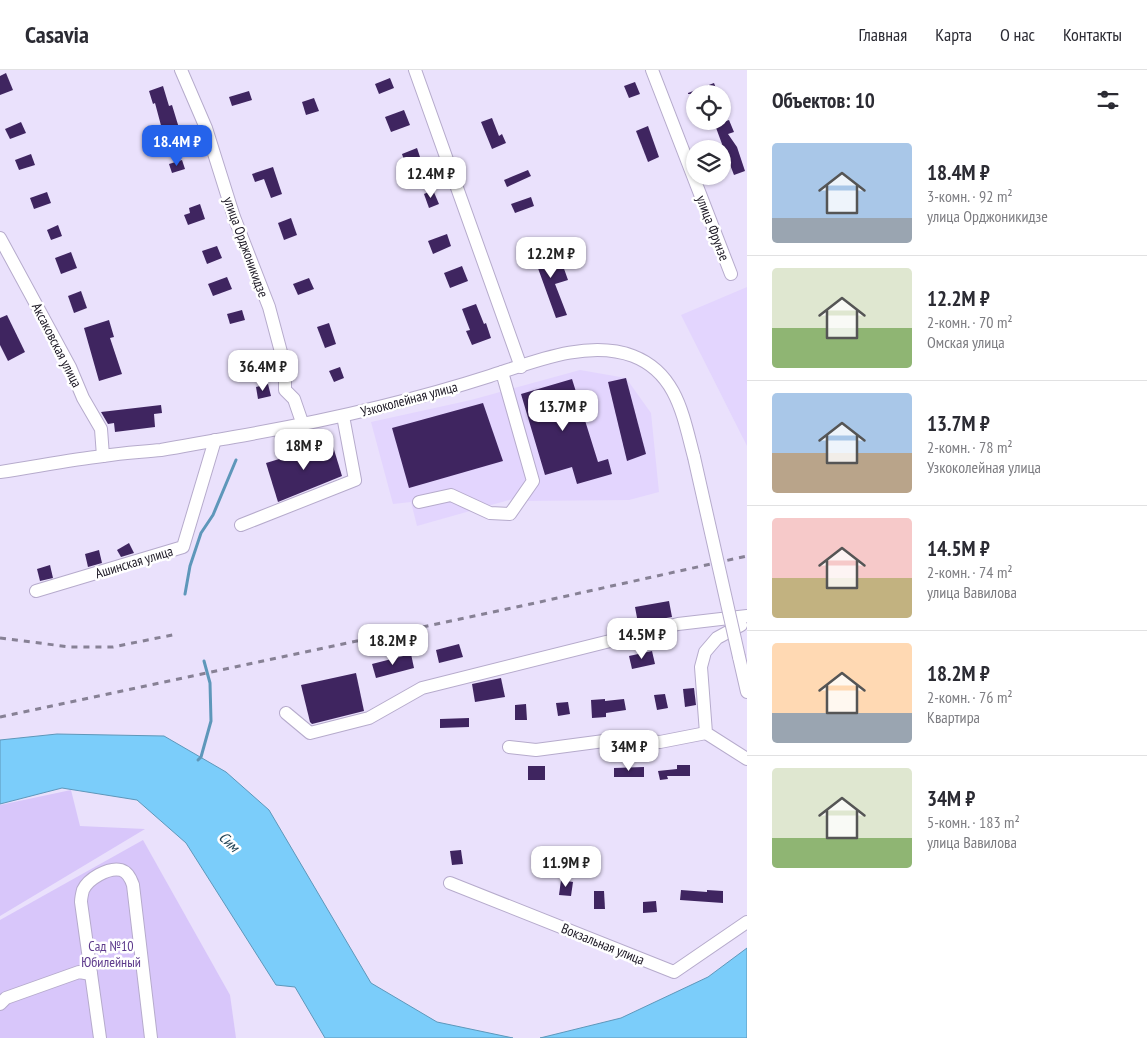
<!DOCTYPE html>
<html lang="ru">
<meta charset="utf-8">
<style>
body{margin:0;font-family:"PT Sans Narrow",sans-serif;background:#f2f2f3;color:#2b2b33;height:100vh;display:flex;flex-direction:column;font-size:19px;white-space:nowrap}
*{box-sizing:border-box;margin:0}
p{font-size:16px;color:#7c7c81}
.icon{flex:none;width:28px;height:28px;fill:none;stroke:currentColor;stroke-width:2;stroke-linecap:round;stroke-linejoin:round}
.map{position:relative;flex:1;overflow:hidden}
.panel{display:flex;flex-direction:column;background:#fff;width:400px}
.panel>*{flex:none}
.buttons{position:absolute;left:686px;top:15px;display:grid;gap:10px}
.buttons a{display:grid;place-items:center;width:45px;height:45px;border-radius:50%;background:#fff;box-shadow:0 1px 4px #0004;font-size:25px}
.price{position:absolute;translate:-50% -42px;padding:0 11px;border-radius:10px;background:#fff;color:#222;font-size:16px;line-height:32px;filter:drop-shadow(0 1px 2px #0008)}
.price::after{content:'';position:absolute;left:50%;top:30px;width:15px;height:11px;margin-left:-8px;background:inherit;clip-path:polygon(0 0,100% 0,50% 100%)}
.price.current{background:#2563eb;color:#fff}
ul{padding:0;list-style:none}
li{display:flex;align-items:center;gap:15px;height:125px;padding:0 25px}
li+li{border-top:1px solid #e1e1e2}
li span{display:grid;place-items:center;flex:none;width:140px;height:100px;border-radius:5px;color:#555}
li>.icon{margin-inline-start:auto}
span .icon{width:60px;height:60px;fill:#fffc;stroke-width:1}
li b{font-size:21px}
h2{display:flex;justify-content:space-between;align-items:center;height:60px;padding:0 25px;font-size:21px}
header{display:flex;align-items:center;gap:30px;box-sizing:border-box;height:70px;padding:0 25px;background:#fff;border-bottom:1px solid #e1e1e2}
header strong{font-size:24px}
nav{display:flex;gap:28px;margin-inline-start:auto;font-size:18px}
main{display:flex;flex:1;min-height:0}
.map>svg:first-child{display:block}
</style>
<header>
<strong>Casavia</strong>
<nav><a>Главная</a><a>Карта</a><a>О нас</a><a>Контакты</a></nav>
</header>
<main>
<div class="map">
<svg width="747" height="968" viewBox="0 0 747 968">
<rect width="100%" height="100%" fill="#eae1fc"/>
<!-- built -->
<g fill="#e3d5fe">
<path d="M747,217V376L681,245Z"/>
<path d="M580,300L626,308L651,343L659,422L629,430L526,431L516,428L417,456L411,432L393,434L371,352L471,330Z"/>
</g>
<!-- green -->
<g fill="#d8c6fa">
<path d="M71,720L80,756L145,759L0,846V735Z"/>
<path d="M143,770L230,925L236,968H0V850Z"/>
</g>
<!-- water -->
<g fill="#7bcdfa" stroke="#5e97ba">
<path d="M57,664L164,666L226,702L269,740L371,913L437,952L513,968H325L295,917L276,915L186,773L137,730L62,718L0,734V670Z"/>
<path d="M747,878V968H540L621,948L708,907Z"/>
</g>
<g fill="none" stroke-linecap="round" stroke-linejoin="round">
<!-- stream -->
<g stroke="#5e97ba" stroke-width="3">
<path d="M185,524L190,496L201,463L213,445L236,390"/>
<path d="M198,690L201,687L211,651L210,613L204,591"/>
</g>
</g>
<!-- building -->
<g fill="#3f2560">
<path d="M6,3L13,20L0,25V6Z"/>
<path d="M390,8L394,18L379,24L375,14Z"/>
<path d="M635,12L640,24L629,28L624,16Z"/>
<path d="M714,13L718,24H688V23Z"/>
<path d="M163,16L169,36L172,35L179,58L163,63L155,33L153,34L149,21Z"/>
<path d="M249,21L252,30L232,36L229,27Z"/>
<path d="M314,28L319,41L306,45L302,32Z"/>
<path d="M404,40L410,55L391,62L385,47Z"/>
<path d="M492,48L499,66L502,64L506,73L492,79L481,52Z"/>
<path d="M729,50L734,62L728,64L737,77L745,101L734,105L725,82H723L721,75L722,74L715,55Z"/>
<path d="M21,52L26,63L10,69L5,59Z"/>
<path d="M648,56L659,87L648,92L636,61Z"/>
<path d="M417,78L420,87L405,93L402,84Z"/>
<path d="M31,84L35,95L19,100L15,90Z"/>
<path d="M182,90L185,99L172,103L169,94Z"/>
<path d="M273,97L282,124L271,128L264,109L255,112L252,104Z"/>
<path d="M528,100L531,106L507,117L504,110Z"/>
<path d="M433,120L439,134L429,138L424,124Z"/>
<path d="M47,122L51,133L34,139L30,128Z"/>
<path d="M531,127L534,136L515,143L511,134Z"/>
<path d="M200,134L205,149L188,155L184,145L190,143L189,138Z"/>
<path d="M291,148L297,165L284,170L278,153Z"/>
<path d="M58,155L62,166L51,170L47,160Z"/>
<path d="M447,164L451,176L433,184L428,171Z"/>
<path d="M217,176L222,188L207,194L202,181Z"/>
<path d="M545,176L552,196L562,193L568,210L555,214L567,245L556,248L535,190L533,191L529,181Z"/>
<path d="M71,182L77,198L61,204L55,188Z"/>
<path d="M462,196L468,211L450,218L444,203Z"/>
<path d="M227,207L232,219L213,226L208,214Z"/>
<path d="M309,208L314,219L298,225L293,214Z"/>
<path d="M81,221L87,238L74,243L68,226Z"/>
<path d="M476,234L484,254L486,253L491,268L472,275L466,261L470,260L462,239Z"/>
<path d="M242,240L245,250L230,254L227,244Z"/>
<path d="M7,245L25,282L8,291L0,275V248Z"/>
<path d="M109,250L114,267L110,268L122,304L99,311L84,258Z"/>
<path d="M329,253L336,274L325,278L317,257Z"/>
<path d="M340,297L344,308L334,312L329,301Z"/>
<path d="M626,308L646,384L627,391L608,312Z"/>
<path d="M572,309L598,392L608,389L612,404L577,414L572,397L545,405L521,324Z"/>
<path d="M268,314L271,326L258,329L256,317Z"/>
<path d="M483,333L503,391L409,418L392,358Z"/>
<path d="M161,335L162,343L154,344L155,357L115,362L114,353L108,354L101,342Z"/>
<path d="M332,373L342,406L278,432L266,393Z"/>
<path d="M129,473L134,483L121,487L117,480Z"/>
<path d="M99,480L102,493L88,497L85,484Z"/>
<path d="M50,495L53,508L40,511L37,499Z"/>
<path d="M669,531L672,547L638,553L635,537Z"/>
<path d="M459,574L463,587L439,593L436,580Z"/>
<path d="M652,581L655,594L632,599L629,586Z"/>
<path d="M411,584L414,598L376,608L372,594Z"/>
<path d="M356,603L364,641L312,654L310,652L301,615Z"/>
<path d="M501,608L505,627L475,632L472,614Z"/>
<path d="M694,618L696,635L685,637L683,619Z"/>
<path d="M665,624L668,638L657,640L654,625Z"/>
<path d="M605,629V631L624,629L626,640L606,643V647L592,648L591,630Z"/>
<path d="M568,632L570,644L558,646L556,633Z"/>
<path d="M526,634L527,650H515V635Z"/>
<path d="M469,648V657L440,658V649Z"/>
<path d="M677,695H690V706H667L668,709L660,710L658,701L677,699Z"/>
<rect x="528" y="696" width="17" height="14"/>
<path d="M644,697V707H614V698Z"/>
<path d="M461,780L463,794L452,795L450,781Z"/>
<path d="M561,810L573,812L571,826L559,825Z"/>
<path d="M681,820L707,822V820L723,821V833L680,830Z"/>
<path d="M594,821H604L605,839H594Z"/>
<path d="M656,831L657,842L643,843V832Z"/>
</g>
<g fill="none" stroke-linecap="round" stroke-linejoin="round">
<!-- minor casing -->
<g stroke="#b6abcc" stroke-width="14">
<g id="minor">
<path d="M181,0L206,58L234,147L269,237L285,297V320L294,329L303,355"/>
<path d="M415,0L521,297"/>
<path d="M652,0L731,204"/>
<path d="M0,168L70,297L83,328L101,359L103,386"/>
<path d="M0,402C34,397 69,390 103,386C123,383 142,382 161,380C185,376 210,371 234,367C320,352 406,333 490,306C533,292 588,269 633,286C677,303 683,346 694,387"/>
<path d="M419,432L451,425L490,443L510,444L533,411L502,302"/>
<path d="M241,455L355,410L343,346"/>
<path d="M36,521L183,477L215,370"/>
<path d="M741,555L717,568L705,582L701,597L706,663L747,689"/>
<path d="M739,587L747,622"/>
<path d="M286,643L310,663L369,648L422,618L678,554L747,546"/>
<path d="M509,677L536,680L619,669L660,672L706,663"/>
<path d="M450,813L674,902L747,852"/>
<path d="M0,934L6,928L79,902L91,904"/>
<path d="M100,968L81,832C81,828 82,824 83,820C88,809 108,797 121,800C128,802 131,809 133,815L151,968"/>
</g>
</g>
<!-- minor -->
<use href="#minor" stroke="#fff" stroke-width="12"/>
<!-- rail -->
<g stroke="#878195" stroke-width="3" stroke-dasharray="6 6" stroke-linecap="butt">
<path d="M0,568L70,577H113L177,564"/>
<path d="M0,647L526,535L747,486"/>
</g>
<!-- minor-bridge casing -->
<g stroke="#b6abcc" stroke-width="14" stroke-linecap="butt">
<path id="minor-bridge" d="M694,387L739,587"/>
</g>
<!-- minor-bridge -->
<use href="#minor-bridge" stroke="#fff" stroke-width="12"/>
</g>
<g text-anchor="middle" stroke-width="5" stroke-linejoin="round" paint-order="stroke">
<!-- street labels -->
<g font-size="14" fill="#1c1824" stroke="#fff">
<text transform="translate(713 158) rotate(69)" y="5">улица Фрунзе</text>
<text transform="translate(246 177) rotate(70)" y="5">улица Орджоникидзе</text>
<text transform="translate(57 275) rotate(63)" y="5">Аксаковская улица</text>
<text transform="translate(409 329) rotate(-15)" y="5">Узкоколейная улица</text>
<text transform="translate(134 492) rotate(-17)" y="5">Ашинская улица</text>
<text transform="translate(603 874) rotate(22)" y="5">Вокзальная улица</text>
</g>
<!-- park labels -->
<g font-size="14" fill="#5d3a8c" stroke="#fff">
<text x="111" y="881">Сад №10<tspan x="111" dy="16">Юбилейный</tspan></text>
</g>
<!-- water labels -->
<g font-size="15" font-style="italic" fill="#1b3f52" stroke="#fff">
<text transform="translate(229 772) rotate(44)" y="5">Сим</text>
</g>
</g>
</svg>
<div class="buttons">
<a><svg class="icon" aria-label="locate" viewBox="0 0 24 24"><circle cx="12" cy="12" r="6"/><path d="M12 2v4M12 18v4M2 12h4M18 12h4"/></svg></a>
<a><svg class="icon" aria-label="layers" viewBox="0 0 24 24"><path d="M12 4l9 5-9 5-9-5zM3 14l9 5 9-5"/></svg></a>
</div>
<b class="price current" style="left:177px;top:97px">18.4M ₽</b>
<b class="price" style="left:431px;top:129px">12.4M ₽</b>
<b class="price" style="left:551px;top:209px">12.2M ₽</b>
<b class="price" style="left:263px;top:322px">36.4M ₽</b>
<b class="price" style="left:563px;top:362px">13.7M ₽</b>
<b class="price" style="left:304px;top:401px">18M ₽</b>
<b class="price" style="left:642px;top:590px">14.5M ₽</b>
<b class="price" style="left:393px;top:596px">18.2M ₽</b>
<b class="price" style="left:629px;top:702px">34M ₽</b>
<b class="price" style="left:566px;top:818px">11.9M ₽</b>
</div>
<section class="panel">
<h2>Объектов: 10<svg class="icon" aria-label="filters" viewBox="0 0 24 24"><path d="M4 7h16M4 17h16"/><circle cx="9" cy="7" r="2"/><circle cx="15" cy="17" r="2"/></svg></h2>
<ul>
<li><span style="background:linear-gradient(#a9c7e8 75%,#9aa5b1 0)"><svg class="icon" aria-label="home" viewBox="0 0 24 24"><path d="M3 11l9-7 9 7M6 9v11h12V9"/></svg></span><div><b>18.4M ₽</b><p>3-комн. · 92 m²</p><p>улица Орджоникидзе</p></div></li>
<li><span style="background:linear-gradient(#dfe7d0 60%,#8fb573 0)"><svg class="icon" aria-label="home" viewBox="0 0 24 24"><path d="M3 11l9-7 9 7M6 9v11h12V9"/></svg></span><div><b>12.2M ₽</b><p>2-комн. · 70 m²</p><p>Омская улица</p></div></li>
<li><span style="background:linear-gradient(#a9c7e8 60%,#b9a48a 0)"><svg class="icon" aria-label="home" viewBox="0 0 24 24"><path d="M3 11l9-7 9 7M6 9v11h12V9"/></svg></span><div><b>13.7M ₽</b><p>2-комн. · 78 m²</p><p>Узкоколейная улица</p></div></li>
<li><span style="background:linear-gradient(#f6c9c9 60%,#c2b280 0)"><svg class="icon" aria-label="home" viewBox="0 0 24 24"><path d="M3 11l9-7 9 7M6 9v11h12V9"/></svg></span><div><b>14.5M ₽</b><p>2-комн. · 74 m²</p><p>улица Вавилова</p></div></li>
<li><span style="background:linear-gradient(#ffd9b3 70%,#9aa5b1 0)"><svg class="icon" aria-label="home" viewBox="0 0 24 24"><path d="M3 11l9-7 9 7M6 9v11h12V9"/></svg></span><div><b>18.2M ₽</b><p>2-комн. · 76 m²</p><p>Квартира</p></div></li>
<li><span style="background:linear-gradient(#dfe7d0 70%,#8fb573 0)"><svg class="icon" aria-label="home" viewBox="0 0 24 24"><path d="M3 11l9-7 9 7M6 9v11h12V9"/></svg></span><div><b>34M ₽</b><p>5-комн. · 183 m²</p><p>улица Вавилова</p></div></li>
</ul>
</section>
</main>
